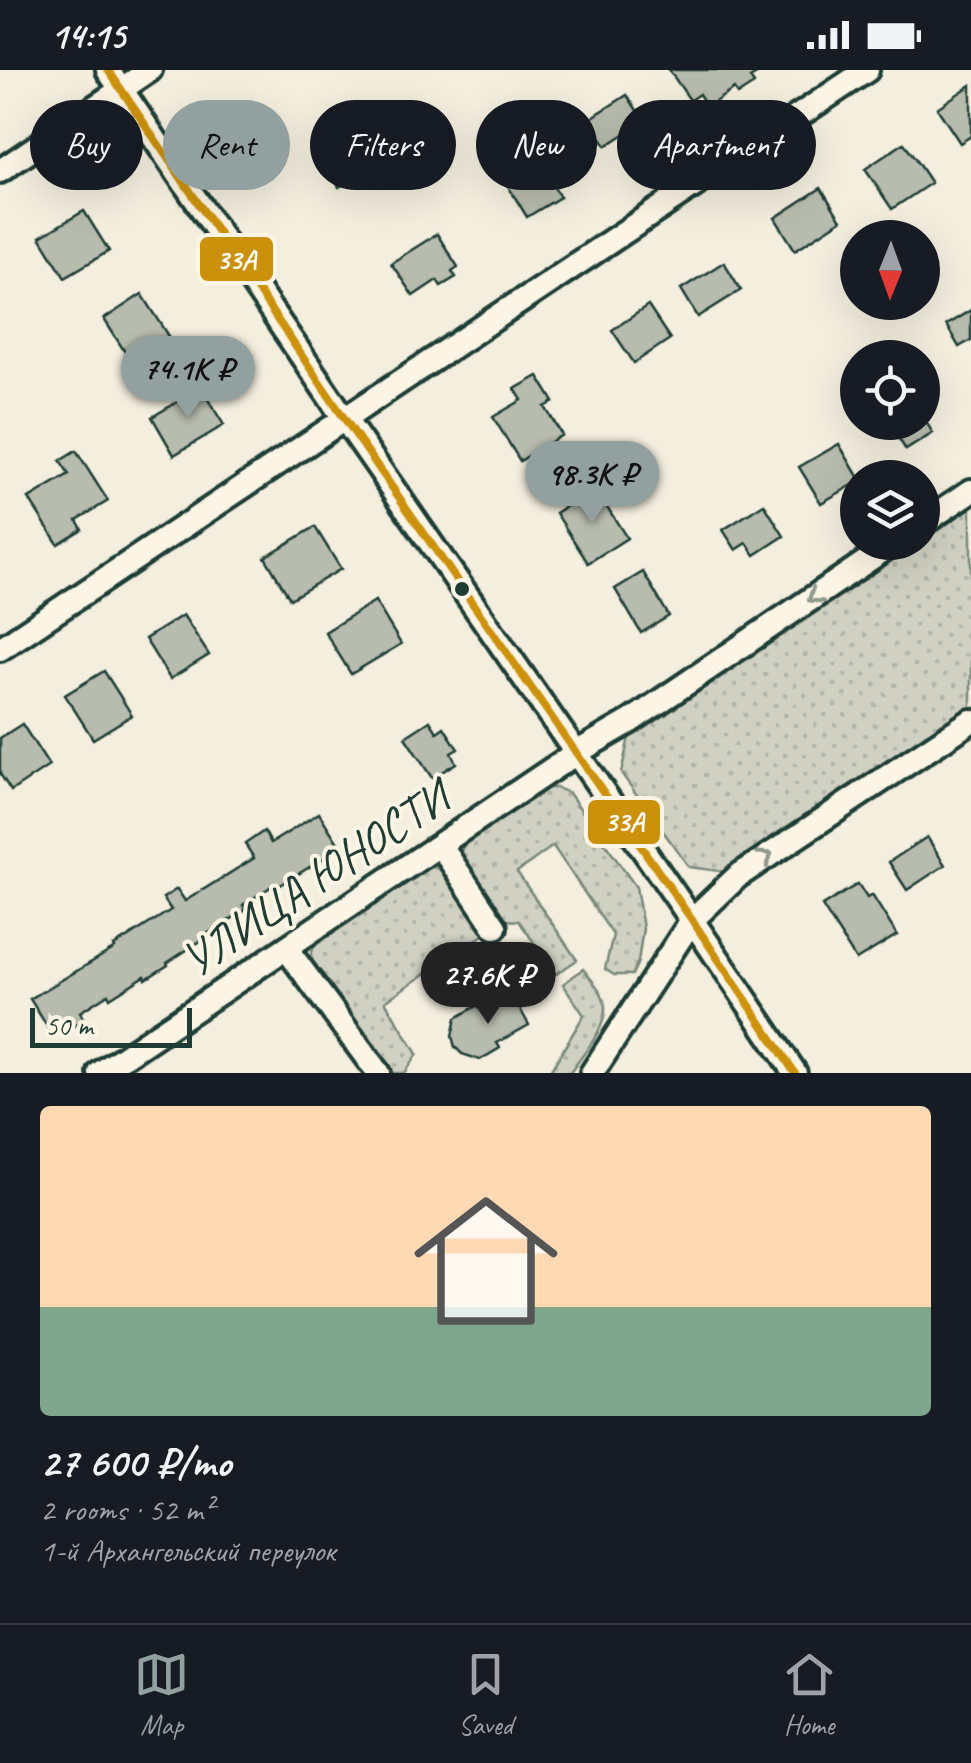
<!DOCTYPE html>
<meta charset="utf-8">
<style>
body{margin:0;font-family:Caveat,sans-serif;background:#20242c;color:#f1f3f6;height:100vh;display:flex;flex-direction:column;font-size:38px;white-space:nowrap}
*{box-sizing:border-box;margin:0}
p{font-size:32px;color:#9ea1a6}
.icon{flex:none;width:55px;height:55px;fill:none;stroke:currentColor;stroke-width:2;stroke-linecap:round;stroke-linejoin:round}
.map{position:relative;height:1003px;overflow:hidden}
.sheet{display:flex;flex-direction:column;background:#171b24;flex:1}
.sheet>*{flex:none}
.banner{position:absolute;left:30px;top:30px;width:912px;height:90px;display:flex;gap:20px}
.needle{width:65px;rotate:181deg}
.controls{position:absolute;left:840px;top:150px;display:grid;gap:20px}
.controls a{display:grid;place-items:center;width:100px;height:100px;border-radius:50%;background:#171b24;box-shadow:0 10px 40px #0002;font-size:50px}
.scale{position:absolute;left:30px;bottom:25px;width:162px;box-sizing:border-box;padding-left:10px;border:5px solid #1f3d34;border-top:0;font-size:28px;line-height:35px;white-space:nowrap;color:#1f3d34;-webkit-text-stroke:8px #fcf5e5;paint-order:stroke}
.price{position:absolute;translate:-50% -85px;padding:0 22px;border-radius:35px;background:#92a19f;color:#111;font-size:32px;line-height:65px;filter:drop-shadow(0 2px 5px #0008)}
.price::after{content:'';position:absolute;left:50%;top:60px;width:30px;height:22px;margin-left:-15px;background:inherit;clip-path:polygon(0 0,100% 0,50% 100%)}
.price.selected{background:#222;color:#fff}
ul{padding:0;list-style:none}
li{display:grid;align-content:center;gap:20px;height:530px;padding:0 40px}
li span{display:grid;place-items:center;height:310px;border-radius:10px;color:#555}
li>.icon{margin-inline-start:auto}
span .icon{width:180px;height:180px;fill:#fffc;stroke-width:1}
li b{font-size:42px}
.tag{padding:0 35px;border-radius:45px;background:#171b24;box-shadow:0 10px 40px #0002;font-size:35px;line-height:90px}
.tag.selected{background:#92a19f;color:#111}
.status{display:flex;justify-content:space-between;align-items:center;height:70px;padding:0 50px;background:#171b24;direction:ltr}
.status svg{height:28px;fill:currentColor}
.dock{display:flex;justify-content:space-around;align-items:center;height:140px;border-top:2px solid #363941;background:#171b24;font-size:28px;color:#9ea1a6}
.dock a{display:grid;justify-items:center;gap:5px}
.dock .selected{color:#92a19f}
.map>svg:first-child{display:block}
</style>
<div class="status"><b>14:15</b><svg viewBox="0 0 49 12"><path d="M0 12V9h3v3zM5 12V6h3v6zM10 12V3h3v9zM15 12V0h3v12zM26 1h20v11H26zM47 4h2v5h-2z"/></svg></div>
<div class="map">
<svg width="971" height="1003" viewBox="0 0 971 1003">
<defs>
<pattern id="grass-dots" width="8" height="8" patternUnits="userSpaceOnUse" patternTransform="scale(2.5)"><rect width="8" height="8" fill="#d0d1c2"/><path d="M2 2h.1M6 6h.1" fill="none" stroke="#b2b4a7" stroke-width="1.8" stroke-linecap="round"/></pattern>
</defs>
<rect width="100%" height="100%" fill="#f3eede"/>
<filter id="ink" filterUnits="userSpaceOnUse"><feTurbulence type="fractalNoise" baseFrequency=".01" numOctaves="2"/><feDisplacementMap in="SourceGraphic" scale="20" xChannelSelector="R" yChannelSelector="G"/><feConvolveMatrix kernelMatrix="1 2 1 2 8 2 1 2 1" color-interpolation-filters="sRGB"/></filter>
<g filter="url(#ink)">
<!-- grass -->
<g fill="url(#grass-dots)" stroke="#78877b" stroke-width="2.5">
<path d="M971,435V640L727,802L689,797L621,703L630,663L915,473L922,472L923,467Z"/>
<path d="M542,718H556L569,723L636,817L643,858L638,892L632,905H614L605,899L613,865L553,776L517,802L577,890L556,904L519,851L505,850L463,790L462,780L467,767Z"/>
<path d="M433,797L444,801L486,863L385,931L417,984L404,1003H392L315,903L311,885L316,870L421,799Z"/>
<path d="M583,899C589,907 598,916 602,925C615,951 584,982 570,1003H549L584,945L563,914Z"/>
</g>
<!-- building -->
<g fill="#b8bcae" stroke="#1f3d34" stroke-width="2.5">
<path d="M669,0H763L750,8L754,14L737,25L734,19L707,37L699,24L690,30Z"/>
<path d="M971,15V66L960,73L937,38Z"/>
<path d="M627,25L644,51L606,76L588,50Z"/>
<path d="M353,60L375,96L339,117L317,81Z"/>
<path d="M904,73L931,113L892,139L865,99Z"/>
<path d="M541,96L560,127L527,147L508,116Z"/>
<path d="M821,118L841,150L795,180L775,148Z"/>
<path d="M84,141L109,181L65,207L40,167Z"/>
<path d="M437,164L458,197L452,201L456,207L441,216L437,210L413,226L391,193Z"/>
<path d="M724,192L741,220L698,247L681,219Z"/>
<path d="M142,224L169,266L130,290L104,249Z"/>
<path d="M648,236L670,269L634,293L612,260Z"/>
<path d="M971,240V270L959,277L946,255Z"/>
<path d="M538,306L554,332L545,337L562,365L520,391L493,347L522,330L515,319Z"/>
<path d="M201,318L224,355L174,385L152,347Z"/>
<path d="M888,352H926L933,363L906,380Z"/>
<path d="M839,374L859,408L858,412L821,433L799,397Z"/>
<path d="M76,381L108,431L77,450L82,459L58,474L29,429L69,405L60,391Z"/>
<path d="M595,418L627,468L588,493L556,443Z"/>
<path d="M764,434L784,466L755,485L747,473L736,480L723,460Z"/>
<path d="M315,457L341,499L290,529L265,487Z"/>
<path d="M643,502L669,546L641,563L615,519Z"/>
<path d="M375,531L401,574L351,604L325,562Z"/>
<path d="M183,545L209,585L170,609L145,569Z"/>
<path d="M104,601L132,645L93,669L65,625Z"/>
<path d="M430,651L437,662L444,657L458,679L451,683L456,693L432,708L405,667Z"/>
<path d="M22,654L49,696L11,721L0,704V668Z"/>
<path d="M319,743L338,773L326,781L329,785L274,819L272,816L243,835L246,840L207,864L208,866L167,893L168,895L146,909L145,906L110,928L108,924L80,942L84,950L65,962L60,955L50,961L30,929L115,878L114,876L171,840L163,828L177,819L185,831L254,788L245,774L264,761L271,773Z"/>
<path d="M927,767L945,795L907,820L889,792Z"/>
<path d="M858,814L867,828L872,825L897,865L856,890L822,836Z"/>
<path d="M511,923L529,955L497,973L500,978L480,990L462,984L455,977L452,966L456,948L478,935L481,940Z"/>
</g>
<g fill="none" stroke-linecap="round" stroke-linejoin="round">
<!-- minor casing -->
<g stroke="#1f3d34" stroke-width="30">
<g id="minor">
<path d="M108,0L344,348L692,850L795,1003"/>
<path d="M0,101L150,0"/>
<path d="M922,454L971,421"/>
<path d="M0,579L867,0"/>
<path d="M440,775L495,857"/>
<path d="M286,878L378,1003"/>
<path d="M100,1003L576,683L631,651L895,472"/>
<path d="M592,1003L692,850L738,806L971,651"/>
</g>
</g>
<!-- minor -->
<use href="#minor" stroke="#fcf5e5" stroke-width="22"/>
<!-- bus-1 casing -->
<g stroke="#fcf5e5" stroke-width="15">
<path id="bus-1" d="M108,0L344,348L692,850L795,1003"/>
</g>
<!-- bus-1 -->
<use href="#bus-1" stroke="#cc910a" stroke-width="8"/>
</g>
<!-- one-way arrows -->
<defs><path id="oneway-chevron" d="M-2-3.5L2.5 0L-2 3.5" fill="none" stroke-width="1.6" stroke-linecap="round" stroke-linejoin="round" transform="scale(2.5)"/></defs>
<g stroke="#8e998c">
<use href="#oneway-chevron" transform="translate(814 527) rotate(146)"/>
<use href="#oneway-chevron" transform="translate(766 787) rotate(-34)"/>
</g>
</g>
<!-- markers -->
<circle fill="#1f3d34" stroke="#fcf5e5" stroke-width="4" cx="462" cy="519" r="9"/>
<g text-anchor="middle" stroke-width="8" stroke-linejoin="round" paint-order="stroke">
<!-- street labels -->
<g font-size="48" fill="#1f3d34" stroke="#fcf5e5">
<text transform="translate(314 808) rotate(-34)" y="17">УЛИЦА ЮНОСТИ</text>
</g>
</g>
<g stroke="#fcf5e5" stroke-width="4">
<rect x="198" y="165" width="77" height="48" rx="10" fill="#cc910a"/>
<rect x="586" y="728" width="76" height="48" rx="10" fill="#cc910a"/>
</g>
<g font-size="28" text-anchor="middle" font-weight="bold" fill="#fff">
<text x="236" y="199">33А</text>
<text x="624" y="761">33А</text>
</g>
</svg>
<div class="controls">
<a><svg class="needle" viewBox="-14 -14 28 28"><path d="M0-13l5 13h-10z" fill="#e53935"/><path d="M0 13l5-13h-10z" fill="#9ea1a6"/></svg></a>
<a><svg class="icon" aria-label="locate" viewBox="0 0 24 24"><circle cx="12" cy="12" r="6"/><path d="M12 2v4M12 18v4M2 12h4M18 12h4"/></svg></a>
<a><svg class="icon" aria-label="layers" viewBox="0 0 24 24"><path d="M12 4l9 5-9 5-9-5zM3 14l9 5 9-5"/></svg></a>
</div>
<div class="scale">50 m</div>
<b class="price" style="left:188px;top:351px">74.1K ₽</b>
<b class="price" style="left:592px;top:456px">98.3K ₽</b>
<b class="price selected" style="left:488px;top:957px">27.6K ₽</b>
<div class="banner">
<a class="tag">Buy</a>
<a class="tag selected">Rent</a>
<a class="tag">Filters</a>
<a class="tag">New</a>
<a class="tag">Apartment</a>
</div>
</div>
<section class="sheet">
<ul>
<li><span style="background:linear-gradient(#ffd9b3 65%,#7fa58c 0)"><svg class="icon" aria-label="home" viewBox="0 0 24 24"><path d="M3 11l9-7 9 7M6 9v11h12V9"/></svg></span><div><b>27 600 ₽/mo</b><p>2 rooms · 52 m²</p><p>1-й Архангельский переулок</p></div></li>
</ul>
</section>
<nav class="dock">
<a class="selected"><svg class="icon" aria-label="map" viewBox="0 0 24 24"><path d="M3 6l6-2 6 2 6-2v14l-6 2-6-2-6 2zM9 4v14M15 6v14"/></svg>Map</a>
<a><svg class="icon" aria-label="saved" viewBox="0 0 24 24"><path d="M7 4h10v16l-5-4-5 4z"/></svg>Saved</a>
<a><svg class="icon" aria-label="home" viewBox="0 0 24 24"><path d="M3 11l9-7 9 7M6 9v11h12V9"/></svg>Home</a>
</nav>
